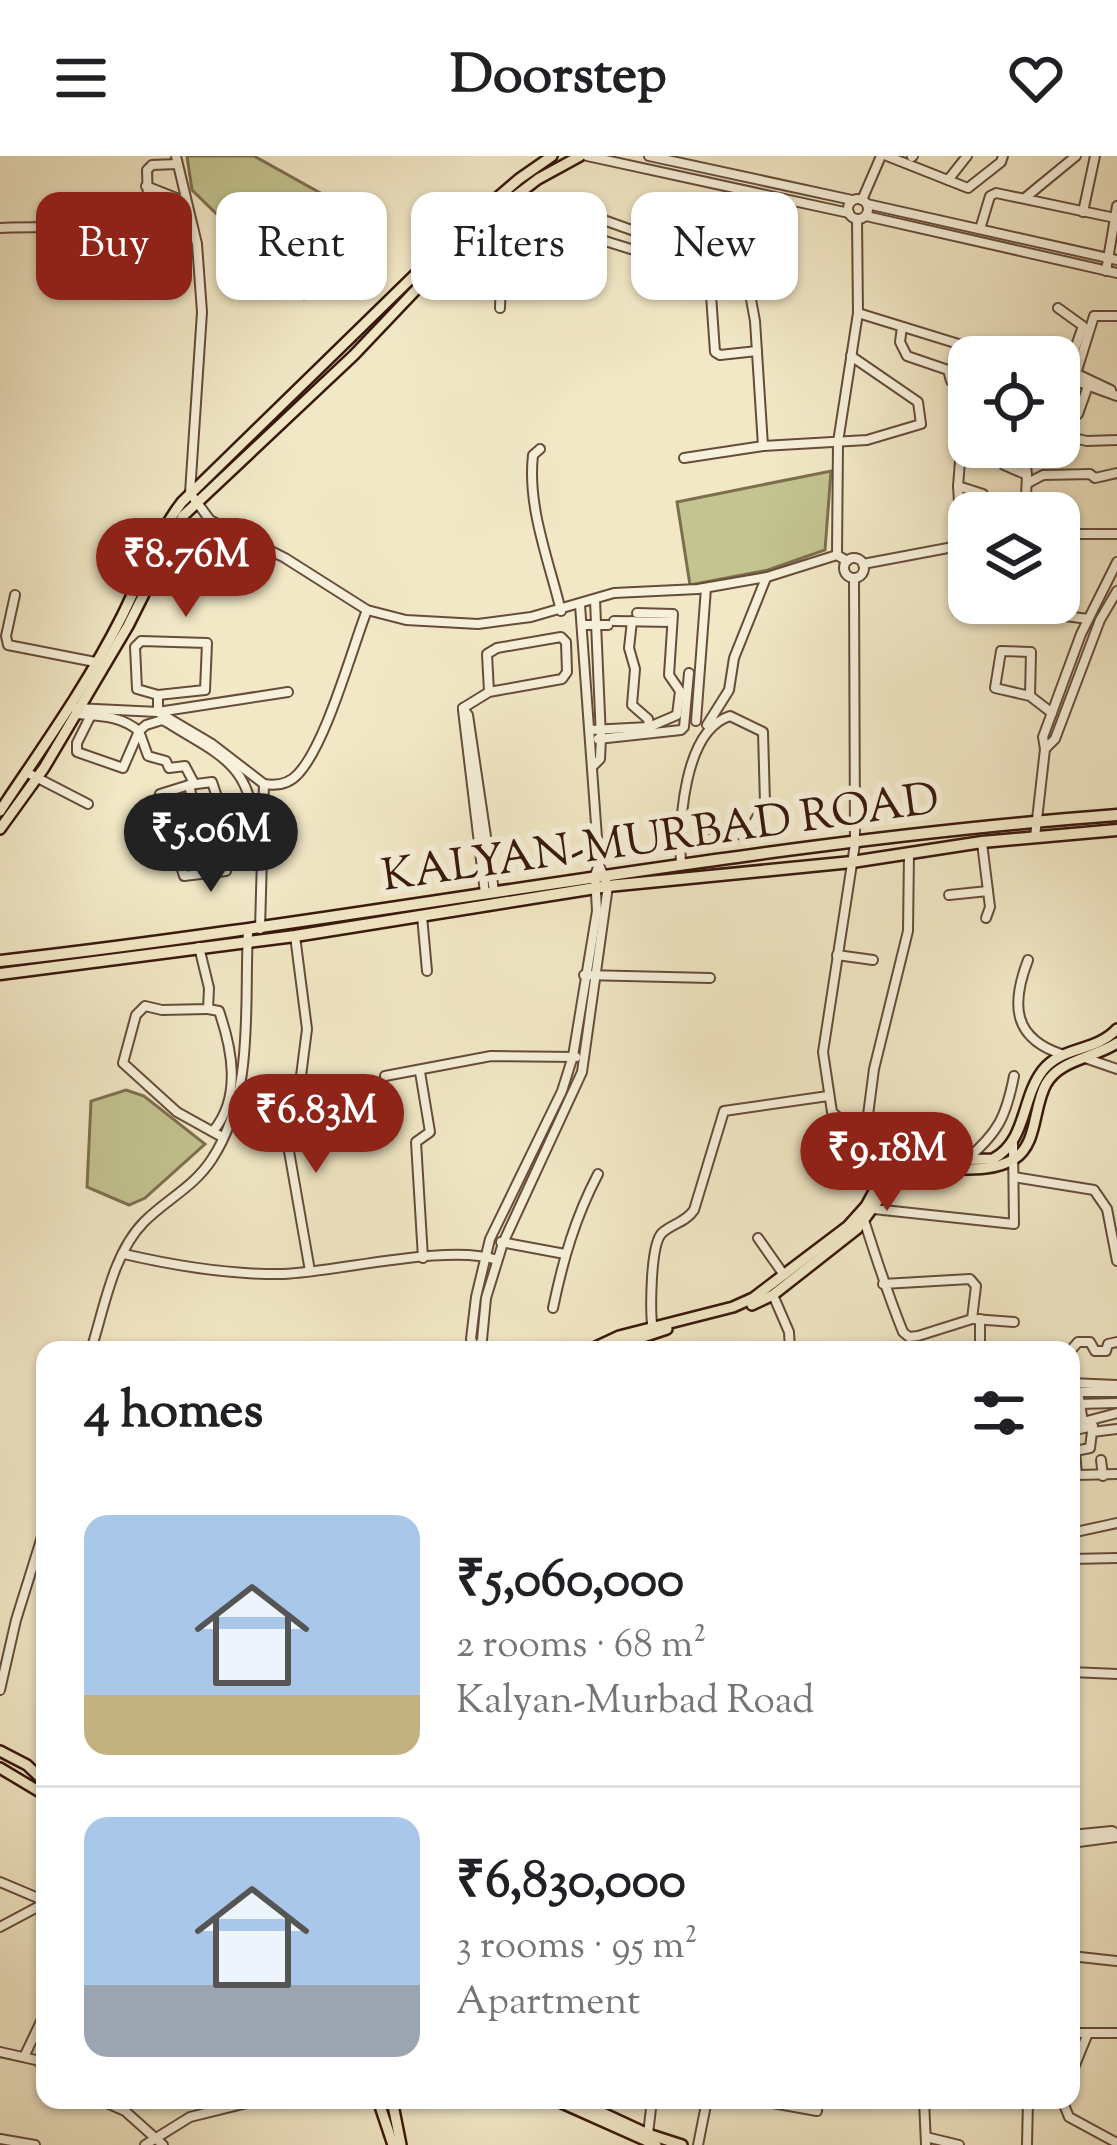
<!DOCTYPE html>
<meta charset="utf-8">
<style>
body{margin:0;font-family:"Sorts Mill Goudy",serif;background:#f2f2f2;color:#202124;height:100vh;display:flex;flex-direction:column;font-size:45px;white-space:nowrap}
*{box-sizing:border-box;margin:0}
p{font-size:39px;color:#757577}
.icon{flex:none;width:66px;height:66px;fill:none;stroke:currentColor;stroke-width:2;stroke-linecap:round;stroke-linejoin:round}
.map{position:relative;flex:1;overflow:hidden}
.details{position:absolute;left:36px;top:1185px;width:1044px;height:768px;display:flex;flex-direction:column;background:#fff;border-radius:24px;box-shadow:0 3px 9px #0004}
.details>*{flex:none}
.guide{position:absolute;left:36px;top:36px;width:1047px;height:108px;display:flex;gap:24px}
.controls{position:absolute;left:948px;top:180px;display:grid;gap:24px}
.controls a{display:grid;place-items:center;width:132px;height:132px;border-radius:24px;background:#fff;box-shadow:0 3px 9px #0004;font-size:60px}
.price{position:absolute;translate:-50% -102px;padding:0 27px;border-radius:42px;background:#8f2418;color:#fff;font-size:39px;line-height:78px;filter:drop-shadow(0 3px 6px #0008)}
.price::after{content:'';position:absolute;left:50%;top:72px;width:36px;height:27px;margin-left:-18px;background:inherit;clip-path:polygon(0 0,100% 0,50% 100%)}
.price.on{background:#222;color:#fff}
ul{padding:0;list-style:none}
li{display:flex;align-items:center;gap:36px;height:300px;padding:0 48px}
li+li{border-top:3px solid #e0e0e0}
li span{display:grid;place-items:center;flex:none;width:336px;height:240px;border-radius:24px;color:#555}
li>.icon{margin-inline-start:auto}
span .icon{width:144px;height:144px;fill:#fffc;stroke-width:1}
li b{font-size:51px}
h2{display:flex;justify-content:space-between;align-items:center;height:144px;padding:0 48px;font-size:51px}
.chip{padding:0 42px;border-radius:24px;background:#fff;box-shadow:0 3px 9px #0004;font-size:42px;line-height:108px}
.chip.on{background:#8f2418;color:#fff}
header{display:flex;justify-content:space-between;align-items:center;height:156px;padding:0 48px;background:#fff;font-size:54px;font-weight:700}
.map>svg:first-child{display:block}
</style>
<header><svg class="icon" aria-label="menu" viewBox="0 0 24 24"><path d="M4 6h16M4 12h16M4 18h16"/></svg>Doorstep<svg class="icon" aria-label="heart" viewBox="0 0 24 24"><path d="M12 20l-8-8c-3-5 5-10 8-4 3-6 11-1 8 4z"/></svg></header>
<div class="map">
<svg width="1117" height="1989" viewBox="0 0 1117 1989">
<rect width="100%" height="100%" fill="#f2e8c6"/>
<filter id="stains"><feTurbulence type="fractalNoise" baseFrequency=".00167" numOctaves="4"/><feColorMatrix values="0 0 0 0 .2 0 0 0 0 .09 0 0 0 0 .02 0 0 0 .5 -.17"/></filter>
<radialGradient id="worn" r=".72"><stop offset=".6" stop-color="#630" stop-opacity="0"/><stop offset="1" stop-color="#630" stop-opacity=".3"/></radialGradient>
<!-- green -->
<g fill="#c3c490" stroke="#7e6e4e" stroke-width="3">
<path d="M187,0H254L324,39L359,66L356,70L317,58L287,83L325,125L304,143L192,34Z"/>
<path d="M831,315L825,394L768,414L690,429L677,346Z"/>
<path d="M126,934L144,940L205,988L145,1042L129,1049L87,1031L91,945Z"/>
</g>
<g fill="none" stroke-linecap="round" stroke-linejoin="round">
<!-- minor casing -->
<g stroke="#664c3a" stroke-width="12">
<g id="minor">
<path d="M176,0L197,88L202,156L190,337L210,364L285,402L367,454L406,464L478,468L531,461L614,437L698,433L767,421L837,399"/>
<path d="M587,0L849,57"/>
<path d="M649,0L852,44"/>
<path d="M887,0L968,32L1001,6L1003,0"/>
<path d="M912,1L913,0"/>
<path d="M948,24L967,0"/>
<path d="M146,30L184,45"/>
<path d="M1026,41L1076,0"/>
<circle cx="858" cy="53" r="10"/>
<path d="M862,44L881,0"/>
<path d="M867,48L1117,104"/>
<path d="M495,53L503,70L500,152"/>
<path d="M1083,56L1095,0"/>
<path d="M866,60L1117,117"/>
<path d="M503,70L555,72L567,51L657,83L658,89L650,99L557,70"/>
<path d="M0,72C34,69 134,79 148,46L147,14L152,9L177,8"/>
<path d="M980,73L990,40L996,37L1115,62"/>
<path d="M703,87L695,129L711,139L715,196L720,199L757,195"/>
<path d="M745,111L755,165L763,290"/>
<path d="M1106,115L1117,50"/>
<path d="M1058,152L1083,170L1065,221L1117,240"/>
<path d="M858,157L978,194L979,201"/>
<path d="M902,171L900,186L907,200L948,214L951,225L969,232"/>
<path d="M1058,190L1074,195"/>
<path d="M1075,217L1111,234"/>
<path d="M1074,224L1094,160H1117"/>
<path d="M1059,237L1065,221"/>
<path d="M969,248L955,257L956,284L961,293L958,330L983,338L988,357"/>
<path d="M1078,258L1088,230"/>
<path d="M1059,279L1087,285L1117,284"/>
<path d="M997,291L1004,309L1027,319L1026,340L1032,357"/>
<path d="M540,293L533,299C527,351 549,405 561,455"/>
<path d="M684,302L763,290L867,284L921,268L918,246L851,200"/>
<path d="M1027,319L1026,310L1037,291"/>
<path d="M1028,327L1043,319L1090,318L1095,322L1117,317"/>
<path d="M958,330L959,346"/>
<path d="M987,350L1029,348"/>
<path d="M1059,378H1117"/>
<circle cx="854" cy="412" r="10"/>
<path d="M847,405L837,399L838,286L858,157L857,63"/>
<path d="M863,408L969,388"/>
<path d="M854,422L855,688L823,896L832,956L865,984L896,1020"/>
<path d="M15,439L6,480L8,489L95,506"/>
<path d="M1036,447L1035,456L1088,463"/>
<path d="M1017,453L1035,456"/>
<path d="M614,465L672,466"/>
<path d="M632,465L629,492L635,513L632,549L648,563L649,569"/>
<path d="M584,469H608"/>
<path d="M141,485L207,487L205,534L158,539L137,533L135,491Z"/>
<path d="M158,539V556L288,536"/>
<path d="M1030,540L995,532L1001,495L1031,496L1030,540L1052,557"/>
<path d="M75,552L158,556L212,588L264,628L260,773"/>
<path d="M463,552L489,536L562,523L567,516L566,486L561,481L497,492L487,498L489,536"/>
<path d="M463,552L468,559L494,735"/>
<path d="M463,554L485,737"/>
<path d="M77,558C102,560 120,560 139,575L123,612L77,596V587L91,559"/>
<path d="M696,565L706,432"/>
<path d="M707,569L729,534L734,502L766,422"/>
<path d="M590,574L649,571L677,559L680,535L669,519L673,458L637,457"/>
<path d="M598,583L681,574L684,571L689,517"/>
<path d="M1046,592L1055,583L1100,464L1117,435"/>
<path d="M593,610L600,603L601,582L595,444"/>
<path d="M26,616L88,648"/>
<path d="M194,627L185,610L169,612L166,605L148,600L139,575L146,569L162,564L168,567C215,597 249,606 254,667"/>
<path d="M264,628C276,630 289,628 298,618C326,588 351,496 367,454"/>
<path d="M189,629L160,638L173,685L255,667"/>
<path d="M201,680L189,629L212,626L228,674"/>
<path d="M1035,681L1045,593L1043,581L1081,478L1117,406"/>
<path d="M173,685L184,720L226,715L222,675"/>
<path d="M982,687L990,751L986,762"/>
<path d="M681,709C679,668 683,575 730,560L763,576L765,647L747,679L726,677L710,683"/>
<path d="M949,739L988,735"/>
<path d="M422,760L427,815"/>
<path d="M295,780L307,873L301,920L310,930L323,933"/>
<path d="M199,791L209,832L208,853L162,854L145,850L136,859L123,907L177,956L222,981"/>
<path d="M837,799L873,804"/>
<path d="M1028,804C1011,848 1012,883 1064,899"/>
<path d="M584,819L710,822"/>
<path d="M208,853L219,855C232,893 242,941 213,975"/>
<path d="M1085,902L1117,913"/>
<path d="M420,916L430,976L416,986L423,1102"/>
<path d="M301,920L287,947L286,978L310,1115"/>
<path d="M385,920L491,900L576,901"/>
<path d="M865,982L874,913L908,775L909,697"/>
<path d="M966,1004C998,977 1006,961 1014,920"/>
<path d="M1014,1021L1094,1034L1107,1053L1117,1105"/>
<path d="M874,1053L1014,1068L1013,988"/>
<path d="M864,1064C876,1102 888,1139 903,1176L909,1181L918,1180L972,1163L976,1130L970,1123L883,1128"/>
<path d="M758,1082L784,1119"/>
<path d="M501,1086L565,1098"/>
<path d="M124,1098C176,1110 229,1119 283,1118C337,1116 450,1087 497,1104"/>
<path d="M773,1139L789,1176L790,1194"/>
<path d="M553,1152C563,1104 575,1062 598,1018"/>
<path d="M973,1163L1014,1166"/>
<path d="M980,1163V1194"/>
<path d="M653,1175C650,1158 650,1089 662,1077C673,1067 685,1067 694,1054L724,955L828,940"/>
<path d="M91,1194C104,1153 113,1097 144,1066C167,1043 194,1031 212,1003C255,937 244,851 248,776"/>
<path d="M476,1194L471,1183L476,1141L490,1083L562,935L573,900L597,755L595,719L599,709L580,449"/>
<path d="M477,1194L482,1184L486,1142L503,1087L582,916L608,730L599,709"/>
<path d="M1071,1194L1078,1186H1090L1095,1195H1106L1108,1188L1117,1186"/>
<path d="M1071,1222V1220"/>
<path d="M1071,1227L1117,1229"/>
<path d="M1071,1236H1117"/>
<path d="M1078,1236L1083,1266L1117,1257"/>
<path d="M1078,1248L1117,1247"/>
<path d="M1117,1273L1092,1276L1090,1292L1075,1295L1077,1319L1117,1318"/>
<path d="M1071,1275L1093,1270"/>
<path d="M1101,1304L1103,1320"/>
<path d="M1071,1377L1117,1367"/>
<path d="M1071,1403L1117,1402"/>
<path d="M1071,1516L1117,1518"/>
<path d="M0,1534L16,1464L45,1371"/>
<path d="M1071,1679L1112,1675L1117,1678"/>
<path d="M1071,1687L1117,1681"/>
<path d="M0,1726L45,1745"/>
<path d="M0,1771L45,1747"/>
<path d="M1071,1800L1116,1805"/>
<path d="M1071,1877H1117"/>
<path d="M0,1896L36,1904L45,1910"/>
<path d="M24,1901L45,1857"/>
<path d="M1071,1919L1088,1877"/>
<path d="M100,1944L125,1955L163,1989"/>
<path d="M755,1944L817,1955"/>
<path d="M924,1944L926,1989"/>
<path d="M1062,1944L1069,1961L1117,1987"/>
<path d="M648,1978L652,1944"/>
<path d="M926,1981L959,1989"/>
<path d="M0,1983L35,1989"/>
<path d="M145,1989L190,1961L259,1944"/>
<path d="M698,1989L707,1944"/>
<path d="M1027,1989L1028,1944"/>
</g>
</g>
<!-- major casing -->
<g stroke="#38180b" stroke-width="14">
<g id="major">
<path d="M0,655C42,592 88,528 122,460C142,420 155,381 182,346L469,66L519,23L552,0"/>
<path d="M0,673L44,612L128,470L183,360L354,199L449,99L496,55L538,23L580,0"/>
<path d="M752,1149L773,1139L857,1073L896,1020C933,1004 982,1023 1014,1003C1038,988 1033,951 1046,928C1060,903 1095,902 1117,887"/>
<path d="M589,1194L619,1180L733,1151L753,1142L848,1070L866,1050L887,1012L896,1005L993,1003C1027,985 1021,942 1043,914C1062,890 1096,896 1117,873"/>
<path d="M604,1194L667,1173"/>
<path d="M0,1595L27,1609L45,1626"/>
<path d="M0,1612L45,1639"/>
<path d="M378,1944L393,1989"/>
<path d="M392,1944L401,1989"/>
<path d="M555,1944L656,1989"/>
<path d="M575,1944L648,1978L682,1989"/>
</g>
</g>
<!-- highway casing -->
<g stroke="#38180b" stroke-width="15">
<g id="highway">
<path d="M0,805C373,763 742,687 1117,659"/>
<path d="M0,818L295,780L608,730L852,706L982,686L1117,674"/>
</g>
</g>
<!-- minor -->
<use href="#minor" stroke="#f7f0da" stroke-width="8"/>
<!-- major -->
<use href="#major" stroke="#f2e8c6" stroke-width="9"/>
<!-- highway -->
<use href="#highway" stroke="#f2e8c6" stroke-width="10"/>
</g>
<g text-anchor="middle" stroke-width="12" stroke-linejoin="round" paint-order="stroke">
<!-- street labels -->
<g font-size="45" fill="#38180b" stroke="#f7f0da">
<text transform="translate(660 679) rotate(-8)" y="16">KALYAN-MURBAD ROAD</text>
</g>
</g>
<rect width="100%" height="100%" filter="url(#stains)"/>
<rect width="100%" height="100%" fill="url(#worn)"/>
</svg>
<div class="controls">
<a><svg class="icon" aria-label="locate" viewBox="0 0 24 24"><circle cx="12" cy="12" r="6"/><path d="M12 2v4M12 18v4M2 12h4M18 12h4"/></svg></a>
<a><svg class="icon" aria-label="layers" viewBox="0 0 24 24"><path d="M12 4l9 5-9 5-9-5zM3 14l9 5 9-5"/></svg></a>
</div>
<b class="price" style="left:186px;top:464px">₹8.76M</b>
<b class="price on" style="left:211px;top:739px">₹5.06M</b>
<b class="price" style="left:316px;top:1020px">₹6.83M</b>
<b class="price" style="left:887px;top:1058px">₹9.18M</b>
<div class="guide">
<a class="chip on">Buy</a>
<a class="chip">Rent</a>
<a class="chip">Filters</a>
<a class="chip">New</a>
</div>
<section class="details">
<h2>4 homes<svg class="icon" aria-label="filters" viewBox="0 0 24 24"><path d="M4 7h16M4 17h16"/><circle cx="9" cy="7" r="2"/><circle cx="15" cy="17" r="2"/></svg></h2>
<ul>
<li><span style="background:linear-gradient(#a9c7e8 75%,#c2b280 0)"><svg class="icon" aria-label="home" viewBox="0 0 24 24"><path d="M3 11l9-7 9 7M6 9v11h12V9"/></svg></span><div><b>₹5,060,000</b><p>2 rooms · 68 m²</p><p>Kalyan-Murbad Road</p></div></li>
<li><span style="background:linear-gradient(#a9c7e8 70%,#9aa5b1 0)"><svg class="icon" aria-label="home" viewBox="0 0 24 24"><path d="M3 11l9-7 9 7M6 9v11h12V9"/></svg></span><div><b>₹6,830,000</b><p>3 rooms · 95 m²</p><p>Apartment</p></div></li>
</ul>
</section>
</div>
